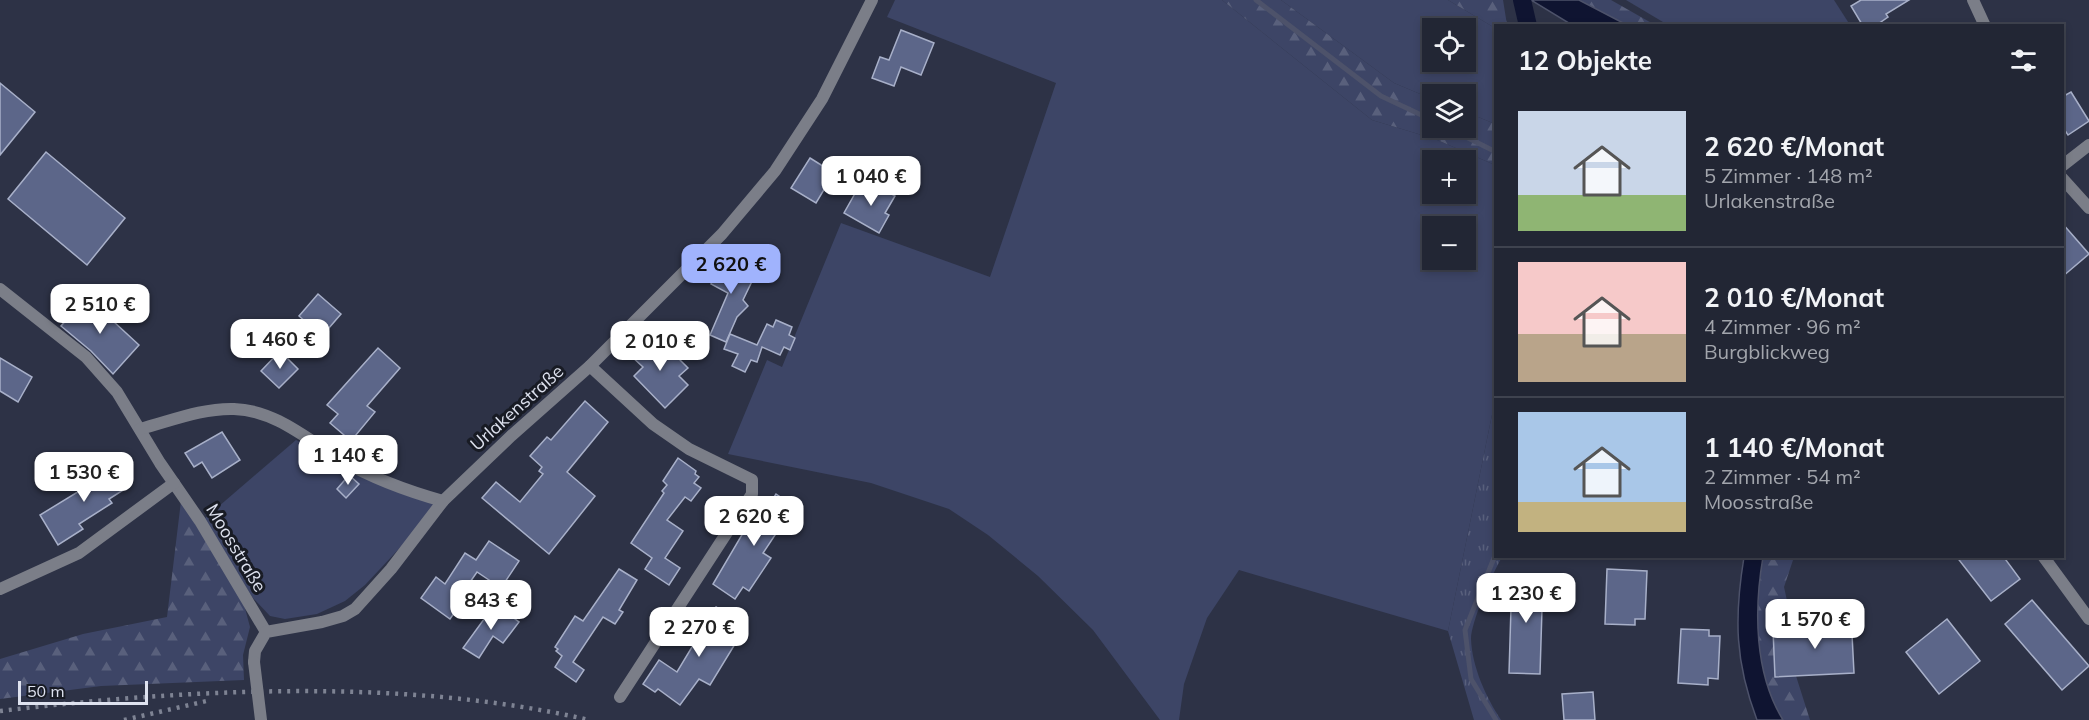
<!DOCTYPE html>
<html lang="de">
<meta charset="utf-8">
<style>
body{margin:0;font-family:Mulish,sans-serif;background:#2a2e3c;color:#f1f3f6;height:100vh;display:flex;flex-direction:column;font-size:22px;white-space:nowrap}
*{box-sizing:border-box;margin:0}
p{font-size:20px;color:#a2a5ac}
.icon{flex:none;width:33px;height:33px;fill:none;stroke:currentColor;stroke-width:2;stroke-linecap:round;stroke-linejoin:round}
.map{position:relative;flex:1;overflow:hidden}
.details{position:absolute;left:1494px;top:24px;width:570px;height:534px;display:flex;flex-direction:column;background:#222634;border-radius:0px;box-shadow:0 3px 9px #0003,0 0 0 2px #3f434f}
.details>*{flex:none}
.fabs{position:absolute;left:1422px;top:18px;display:grid;gap:12px}
.fabs a{display:grid;place-items:center;width:54px;height:54px;border-radius:0px;background:#222634;box-shadow:0 3px 9px #0003,0 0 0 2px #3f434f;font-size:30px}
.scale{position:absolute;left:18px;bottom:15px;width:130px;box-sizing:border-box;padding-left:6px;border:3px solid #dee2ef;border-top:0;font-size:16px;line-height:21px;white-space:nowrap;color:#dee2ef;-webkit-text-stroke:4px #181b24;paint-order:stroke}
.price{position:absolute;translate:-50% -51px;padding:0 14px;border-radius:12px;background:#fff;color:#222;font-size:20px;line-height:39px;filter:drop-shadow(0 2px 3px #0008)}
.price::after{content:'';position:absolute;left:50%;top:36px;width:18px;height:14px;margin-left:-9px;background:inherit;clip-path:polygon(0 0,100% 0,50% 100%)}
.price.current{background:#a0b3fd;color:#111}
ul{padding:0;list-style:none}
li{display:flex;align-items:center;gap:18px;height:150px;padding:0 24px}
li+li{border-top:2px solid #3f434f}
li span{display:grid;place-items:center;flex:none;width:168px;height:120px;border-radius:0px;color:#555}
li>.icon{margin-inline-start:auto}
span .icon{width:72px;height:72px;fill:#fffc;stroke-width:1}
li b{font-size:26px}
h2{display:flex;justify-content:space-between;align-items:center;height:72px;padding:0 24px;font-size:26px}
.map>svg:first-child{display:block}
</style>
<div class="map">
<svg width="2089" height="720" viewBox="0 0 2089 720">
<defs>
<pattern id="forest-firs" width="22" height="20" patternUnits="userSpaceOnUse" patternTransform="scale(1.5)"><rect width="22" height="20" fill="#3d4566"/><path d="M5 1l3.5 6h-7zM16 11l3.5 6h-7z" fill="#59607c"/></pattern>
<pattern id="park-tufts" width="24" height="20" patternUnits="userSpaceOnUse" patternTransform="scale(1.5)"><rect width="24" height="20" fill="#3d4566"/><path d="M3 7l-1-3M5 7V3M7 7l1-3M15 17l-1-3M17 17v-4M19 17l1-3" fill="none" stroke="#59607c"/></pattern>
</defs>
<rect width="100%" height="100%" fill="#2d3246"/>
<!-- green -->
<g fill="#3d4566" fill-rule="evenodd">
<path d="M895,0H1222L1372,120L1435,139L1495,165V400L1448,631L1239,570L1207,618L1184,684L1179,720H1160L1093,630L1038,576L988,535L949,509L871,483L728,454L767,360L782,367L841,223L990,277L1056,83L887,17ZM1432,160H1466V194H1432ZM1432,226H1466V260H1432Z"/>
<path d="M1281,0H1448L1495,28V124L1466,112V94H1432V99L1394,83ZM1432,28H1466V62H1432Z"/>
<path d="M1626,0H1834L1850,25H1668Z"/>
<path d="M296,440L439,506L365,585L345,601L317,614L285,619L270,616L252,597L204,519Z"/>
</g>
<!-- forest -->
<g fill="url(#forest-firs)">
<path d="M1222,0H1281L1394,83L1432,99V128H1466V112L1495,124V165L1435,139L1372,120Z"/>
<path d="M1448,0H1503L1507,25L1496,26L1495,28Z"/>
<path d="M1579,0H1611L1655,25H1627Z"/>
<path d="M181,501L243,601L250,627L243,655L244,680L101,686L0,699V659L83,634L167,617Z"/>
<path d="M1763,557H1794L1784,587L1793,628L1773,630L1775,677L1796,676L1810,720H1783C1754,673 1754,609 1763,557Z"/>
</g>
<!-- park -->
<path fill="url(#park-tufts)" d="M1495,400L1496,556L1502,557C1493,572 1471,622 1471,639C1472,667 1486,697 1501,720H1474L1448,631Z"/>
<!-- water -->
<g fill="#0f1431" stroke="#4d526a" stroke-width="1.5">
<path d="M1531,0H1579L1627,25H1572Z"/>
<path d="M1744,557H1763C1754,609 1754,673 1783,720H1757C1735,662 1734,618 1744,557Z"/>
</g>
<g fill="none" stroke-linecap="round" stroke-linejoin="round">
<!-- stream -->
<g stroke="#4d526a" stroke-width="5">
<path d="M1256,0L1381,96L1432,120"/>
<path d="M1448,128L1496,152"/>
<path d="M1496,553L1465,630L1471,679L1496,720"/>
</g>
<!-- canal -->
<path stroke="#0f1431" stroke-width="18" d="M1522,0L1528,26"/>
</g>
<!-- building -->
<g fill="#5c6689" stroke="#a8b0c9" stroke-width="1.5">
<path d="M1861,0H1909L1886,14L1888,17L1875,26H1863L1851,6Z"/>
<path d="M901,30L934,43L921,75L901,67L894,86L872,78L880,57L889,60Z"/>
<path d="M0,83L35,112L0,155Z"/>
<path d="M2071,92L2089,121L2068,135L2062,126V97Z"/>
<path d="M46,152L125,218L87,265L8,199Z"/>
<path d="M810,158L834,173L816,203L791,188Z"/>
<path d="M870,181L895,196L885,213L889,215L879,233L844,213L857,190L863,193Z"/>
<path d="M2062,223L2089,254L2062,277Z"/>
<path d="M724,258L757,271L743,300L748,306L737,317L726,342L710,335L728,293L711,284Z"/>
<path d="M318,294L341,314L322,336L299,316Z"/>
<path d="M87,297L139,345L113,374L91,351L61,326Z"/>
<path d="M776,320L792,327L789,335L795,338L790,350L784,347L780,355L762,347L757,362L751,360L745,372L732,366L738,354L724,349L730,334L757,345L767,324L773,327Z"/>
<path d="M648,337L661,349L665,345L688,368L679,376L688,385L665,408L634,376L643,367L630,355Z"/>
<path d="M378,348L400,368L367,406L375,412L351,441L330,423L338,414L327,405Z"/>
<path d="M280,351L298,369L279,388L261,371Z"/>
<path d="M0,358L32,377L18,402L0,391Z"/>
<path d="M585,401L608,422L567,472L595,496L549,554L482,498L496,482L520,502L543,474L539,471L542,467L530,456L547,437L551,440Z"/>
<path d="M222,432L240,460L212,478L202,462L194,467L185,453Z"/>
<path d="M678,458L696,471L695,474L699,477L694,483L701,488L691,501L685,497L667,520L683,531L665,558L680,568L669,585L645,569L652,558L631,543L664,493L662,491L667,485L663,481Z"/>
<path d="M112,461L128,487L109,499L112,503L79,524L83,529L58,545L40,515L81,490L77,484Z"/>
<path d="M349,475L359,484L346,498L337,489Z"/>
<path d="M776,494L794,506L789,514L795,519L788,530L781,526L763,553L771,558L749,591L743,587L735,599L713,584L746,528L742,525L750,512L756,515L767,499L771,502Z"/>
<path d="M489,541L519,561L501,588L477,572L461,595L465,598L450,619L421,598L436,577L445,584L465,553L476,560Z"/>
<path d="M1956,556H2003L2020,579L1991,601Z"/>
<path d="M619,569L637,580L619,610L623,612L615,624L603,617L573,662L584,670L576,682L555,667L562,656L556,651L558,649L555,647L575,616L583,621Z"/>
<path d="M1607,569L1647,571L1645,619H1635V625L1605,624Z"/>
<path d="M1512,575L1543,576L1540,674L1509,673Z"/>
<path d="M2032,600L2089,666L2062,690L2005,624Z"/>
<path d="M495,604L519,622L503,643L493,636L479,658L463,648Z"/>
<path d="M716,607L746,626L710,685L699,679L680,705L658,689L655,692L643,684L659,660L677,672Z"/>
<path d="M1851,615L1854,673L1775,677L1773,630L1836,626V616Z"/>
<path d="M1947,619L1980,661L1939,694L1906,652Z"/>
<path d="M1681,629L1709,630V636H1720L1718,679L1708,678V685L1678,683Z"/>
<path d="M1593,692L1595,720H1564L1562,694Z"/>
</g>
<g fill="none" stroke-linecap="round" stroke-linejoin="round">
<!-- minor -->
<g stroke="#7b7e88" stroke-width="12">
<path d="M1973,0L1985,26"/>
<path d="M2062,166L2089,145"/>
<path d="M2062,178L2089,208"/>
<path d="M0,289L86,357L117,392L160,463L200,521L266,632"/>
<path d="M590,366L653,424L689,449L752,480V494L620,697"/>
<path d="M140,429C171,421 202,408 234,409C275,410 308,440 341,460C374,479 407,491 443,501"/>
<path d="M2043,556L2089,619"/>
<path d="M0,589L79,553L174,483"/>
<path d="M254,662L255,651L266,632L322,622L343,616L355,609L391,569L443,501L511,436L590,366L722,234L775,171L822,99L872,0"/>
</g>
<!-- rail -->
<g stroke="#7e8393" stroke-width="4.5" stroke-dasharray="3 6" stroke-linecap="butt">
<path d="M0,711C186,689 405,677 589,720"/>
<path d="M124,720L211,700"/>
</g>
<!-- minor-bridge -->
<path stroke="#7b7e88" stroke-width="12" d="M254,662L261,720"/>
</g>
<g text-anchor="middle" stroke-width="6" stroke-linejoin="round" paint-order="stroke">
<!-- street labels -->
<g font-size="18" fill="#dee2ef" stroke="#181b24">
<text transform="translate(517 408) rotate(-42)" y="6">Urlakenstraße</text>
<text transform="translate(236 548) rotate(59)" y="6">Moosstraße</text>
</g>
</g>
</svg>
<div class="fabs">
<a><svg class="icon" aria-label="locate" viewBox="0 0 24 24"><circle cx="12" cy="12" r="6"/><path d="M12 2v4M12 18v4M2 12h4M18 12h4"/></svg></a>
<a><svg class="icon" aria-label="layers" viewBox="0 0 24 24"><path d="M12 4l9 5-9 5-9-5zM3 14l9 5 9-5"/></svg></a>
<a>+</a>
<a>−</a>
</div>
<div class="scale">50 m</div>
<b class="price" style="left:871px;top:207px">1 040 €</b>
<b class="price current" style="left:731px;top:295px">2 620 €</b>
<b class="price" style="left:100px;top:335px">2 510 €</b>
<b class="price" style="left:280px;top:370px">1 460 €</b>
<b class="price" style="left:660px;top:372px">2 010 €</b>
<b class="price" style="left:348px;top:486px">1 140 €</b>
<b class="price" style="left:84px;top:503px">1 530 €</b>
<b class="price" style="left:754px;top:547px">2 620 €</b>
<b class="price" style="left:1526px;top:624px">1 230 €</b>
<b class="price" style="left:491px;top:631px">843 €</b>
<b class="price" style="left:1815px;top:650px">1 570 €</b>
<b class="price" style="left:699px;top:658px">2 270 €</b>
<section class="details">
<h2>12 Objekte<svg class="icon" aria-label="filters" viewBox="0 0 24 24"><path d="M4 7h16M4 17h16"/><circle cx="9" cy="7" r="2"/><circle cx="15" cy="17" r="2"/></svg></h2>
<ul>
<li><span style="background:linear-gradient(#c9d6e8 70%,#8fb573 0)"><svg class="icon" aria-label="home" viewBox="0 0 24 24"><path d="M3 11l9-7 9 7M6 9v11h12V9"/></svg></span><div><b>2 620 €/Monat</b><p>5 Zimmer · 148 m²</p><p>Urlakenstraße</p></div></li>
<li><span style="background:linear-gradient(#f6c9c9 60%,#b9a48a 0)"><svg class="icon" aria-label="home" viewBox="0 0 24 24"><path d="M3 11l9-7 9 7M6 9v11h12V9"/></svg></span><div><b>2 010 €/Monat</b><p>4 Zimmer · 96 m²</p><p>Burgblickweg</p></div></li>
<li><span style="background:linear-gradient(#a9c7e8 75%,#c2b280 0)"><svg class="icon" aria-label="home" viewBox="0 0 24 24"><path d="M3 11l9-7 9 7M6 9v11h12V9"/></svg></span><div><b>1 140 €/Monat</b><p>2 Zimmer · 54 m²</p><p>Moosstraße</p></div></li>
</ul>
</section>
</div>
